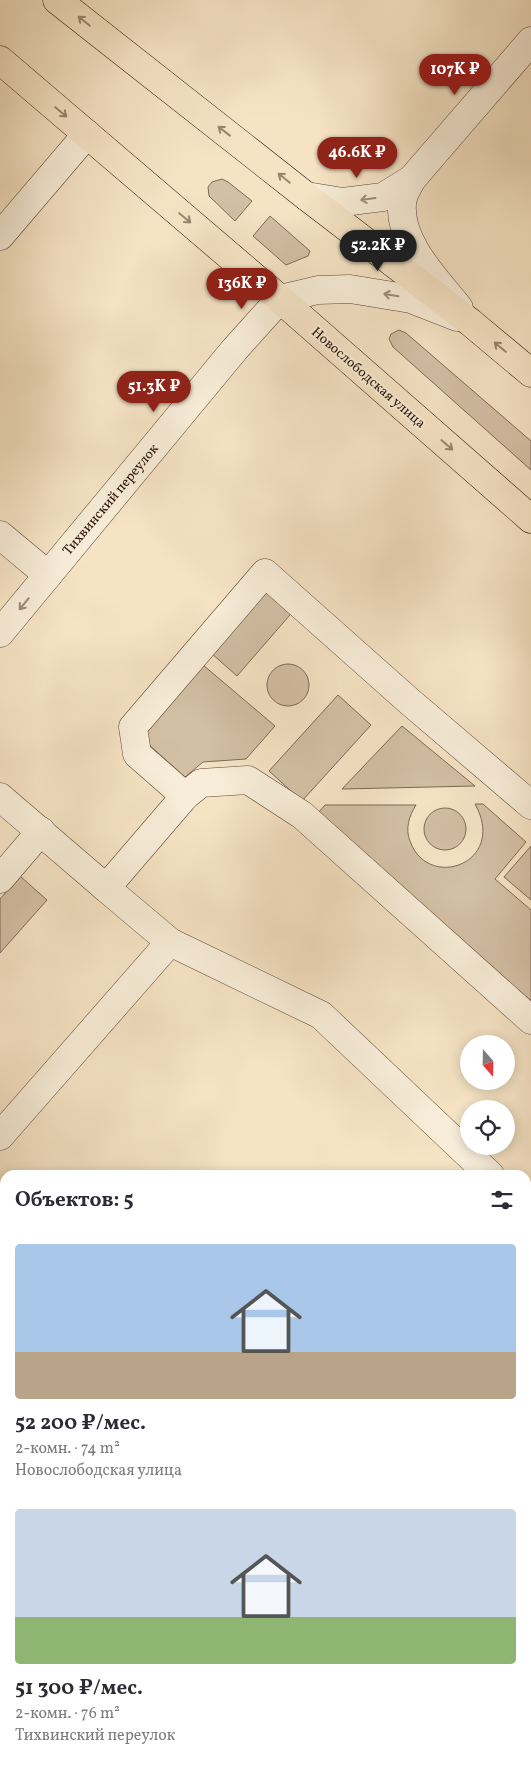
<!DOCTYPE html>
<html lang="ru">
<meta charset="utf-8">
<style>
body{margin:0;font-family:Vollkorn,serif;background:#f2f2f3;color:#2b2b33;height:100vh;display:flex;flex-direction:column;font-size:19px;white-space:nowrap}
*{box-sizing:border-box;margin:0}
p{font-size:16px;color:#7c7c81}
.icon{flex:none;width:28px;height:28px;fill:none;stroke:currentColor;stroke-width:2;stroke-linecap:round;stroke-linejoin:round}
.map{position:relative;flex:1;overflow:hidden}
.sheet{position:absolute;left:0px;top:1170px;width:531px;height:601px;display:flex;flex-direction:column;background:#fff;border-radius:15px 15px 0 0;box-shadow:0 2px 12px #0003}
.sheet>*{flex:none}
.needle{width:32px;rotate:160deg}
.tools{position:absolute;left:460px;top:1035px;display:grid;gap:10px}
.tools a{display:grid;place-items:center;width:55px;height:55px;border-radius:50%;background:#fff;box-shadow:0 2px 12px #0003;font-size:25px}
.price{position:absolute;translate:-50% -42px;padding:0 11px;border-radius:18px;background:#8f2418;color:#fff;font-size:16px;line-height:32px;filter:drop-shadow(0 1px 2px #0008)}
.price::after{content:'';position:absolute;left:50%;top:30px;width:15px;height:11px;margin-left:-8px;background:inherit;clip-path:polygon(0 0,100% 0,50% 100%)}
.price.current{background:#222;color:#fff}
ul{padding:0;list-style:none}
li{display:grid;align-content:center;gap:10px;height:265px;padding:0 15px}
li span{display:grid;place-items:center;height:155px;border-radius:5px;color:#555}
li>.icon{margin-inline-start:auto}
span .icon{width:90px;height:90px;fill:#fffc;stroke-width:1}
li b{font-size:21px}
h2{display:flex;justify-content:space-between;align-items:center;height:60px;padding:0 15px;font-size:21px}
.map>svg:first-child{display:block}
</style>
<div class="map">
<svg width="531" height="1771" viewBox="0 0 531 1771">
<rect width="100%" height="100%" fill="#f5e3c4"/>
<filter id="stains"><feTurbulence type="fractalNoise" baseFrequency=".004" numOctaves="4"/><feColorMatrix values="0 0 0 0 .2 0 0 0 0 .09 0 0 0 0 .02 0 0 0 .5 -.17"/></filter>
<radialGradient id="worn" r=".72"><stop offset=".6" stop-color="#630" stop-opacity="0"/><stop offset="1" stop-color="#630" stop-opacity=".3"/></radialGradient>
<!-- green -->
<g fill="#d3bfa4" stroke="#806855">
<path d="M222,179L228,182L252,201L235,221L209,196L208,187L212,182Z"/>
<path d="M270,216L310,251L308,256L286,265L253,236Z"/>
<path d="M399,330L406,333L531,441V470L393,347L389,339L391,334Z"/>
<path d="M270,586L296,608L237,676L211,653Z"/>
<circle cx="288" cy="685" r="21"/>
<path d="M203,665L275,726L246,759L203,762L185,777L147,743L146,729Z"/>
<path d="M338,695L371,725L302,801L269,771Z"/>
<path d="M402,726L475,786L342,789Z"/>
<path d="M475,804H483L526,842L495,879L531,910V1001L317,814L325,805H416C409,816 405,829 410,841C428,892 508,863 475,804Z"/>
<circle cx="445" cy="829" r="21"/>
<path d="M531,846V900L504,877Z"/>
<path d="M20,876L47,900L0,953V899Z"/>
</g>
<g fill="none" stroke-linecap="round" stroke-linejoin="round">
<!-- minor casing -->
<g stroke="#5e4636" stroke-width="29">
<g id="minor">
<path d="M412,179C408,186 402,196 402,204C399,243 436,279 459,308"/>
<path d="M306,196L343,202L383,197L412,179L531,41"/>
<path d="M0,236L87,134"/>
<path d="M0,535L48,575"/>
<path d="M0,633L235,349L280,299L318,290L350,289L411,299L457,317"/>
<path d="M185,796L137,754L133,727L265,573L409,701L531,805"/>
<path d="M0,797L106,888L185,796L201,783L248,780L302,815L531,1020"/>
<path d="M0,879L41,831"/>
<path d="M106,888L170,942L321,1015L490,1175"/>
<path d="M0,1136L170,942"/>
<path d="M526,1210L531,1214"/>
<path d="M526,1319L531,1313"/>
<path d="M526,1422L531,1426"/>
<path d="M526,1562L531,1567"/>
<path d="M0,1655L5,1660"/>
<path d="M106,1766L110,1771"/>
</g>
</g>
<!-- major casing -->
<g stroke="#2c1206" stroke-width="29">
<g id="major">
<path d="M57,0L306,196L470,322L531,373"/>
<path d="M0,60L280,299L531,519"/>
</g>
</g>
<!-- minor -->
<use href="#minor" stroke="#f8edd9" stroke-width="28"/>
<!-- major -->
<use href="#major" stroke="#f5e3c4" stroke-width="28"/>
</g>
<!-- one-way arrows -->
<defs><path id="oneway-shaft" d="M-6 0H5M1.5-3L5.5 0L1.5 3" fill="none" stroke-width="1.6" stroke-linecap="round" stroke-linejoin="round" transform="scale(1.25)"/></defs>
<g stroke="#9b856e">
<use href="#oneway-shaft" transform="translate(84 21) rotate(-141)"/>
<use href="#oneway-shaft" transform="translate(61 112) rotate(40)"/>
<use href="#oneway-shaft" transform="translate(224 131) rotate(-142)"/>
<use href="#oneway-shaft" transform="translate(284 178) rotate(-141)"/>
<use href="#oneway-shaft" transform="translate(185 218) rotate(40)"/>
<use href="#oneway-shaft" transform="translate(500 347) rotate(-140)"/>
<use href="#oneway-shaft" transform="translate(447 445) rotate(41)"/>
</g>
<g stroke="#9c8a7a">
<use href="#oneway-shaft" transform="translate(368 199) rotate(172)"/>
<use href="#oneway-shaft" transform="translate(391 295) rotate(-171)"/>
<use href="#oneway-shaft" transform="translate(24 604) rotate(129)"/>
</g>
<g text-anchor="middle" stroke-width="4" stroke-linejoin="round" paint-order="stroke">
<!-- street labels -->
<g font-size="14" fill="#2c1206" stroke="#f8edd9">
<text transform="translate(369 377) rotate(41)" y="5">Новослободская улица</text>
<text transform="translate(110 499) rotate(-50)" y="5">Тихвинский переулок</text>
</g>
</g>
<rect width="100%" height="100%" filter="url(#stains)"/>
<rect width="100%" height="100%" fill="url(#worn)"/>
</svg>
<div class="tools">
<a><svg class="needle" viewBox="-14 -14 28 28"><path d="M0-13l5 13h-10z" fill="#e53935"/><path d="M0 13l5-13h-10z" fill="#7c7c81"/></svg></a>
<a><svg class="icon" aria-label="locate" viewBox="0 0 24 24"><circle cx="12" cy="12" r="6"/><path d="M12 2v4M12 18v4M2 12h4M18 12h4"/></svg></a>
</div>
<b class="price" style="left:455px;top:96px">107K ₽</b>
<b class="price" style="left:357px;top:179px">46.6K ₽</b>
<b class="price current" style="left:378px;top:272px">52.2K ₽</b>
<b class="price" style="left:242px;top:310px">136K ₽</b>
<b class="price" style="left:154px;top:413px">51.3K ₽</b>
<section class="sheet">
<h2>Объектов: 5<svg class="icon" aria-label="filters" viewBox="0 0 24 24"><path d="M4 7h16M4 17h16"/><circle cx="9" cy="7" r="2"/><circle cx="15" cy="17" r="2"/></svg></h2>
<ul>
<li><span style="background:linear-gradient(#a9c7e8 70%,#b9a48a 0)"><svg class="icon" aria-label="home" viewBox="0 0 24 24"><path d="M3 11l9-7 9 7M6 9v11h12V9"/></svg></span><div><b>52 200 ₽/мес.</b><p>2-комн. · 74 m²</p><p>Новослободская улица</p></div></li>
<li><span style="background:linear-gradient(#c9d6e8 70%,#8fb573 0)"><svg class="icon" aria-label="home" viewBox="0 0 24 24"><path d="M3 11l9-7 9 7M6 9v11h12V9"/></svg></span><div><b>51 300 ₽/мес.</b><p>2-комн. · 76 m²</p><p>Тихвинский переулок</p></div></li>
</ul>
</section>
</div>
